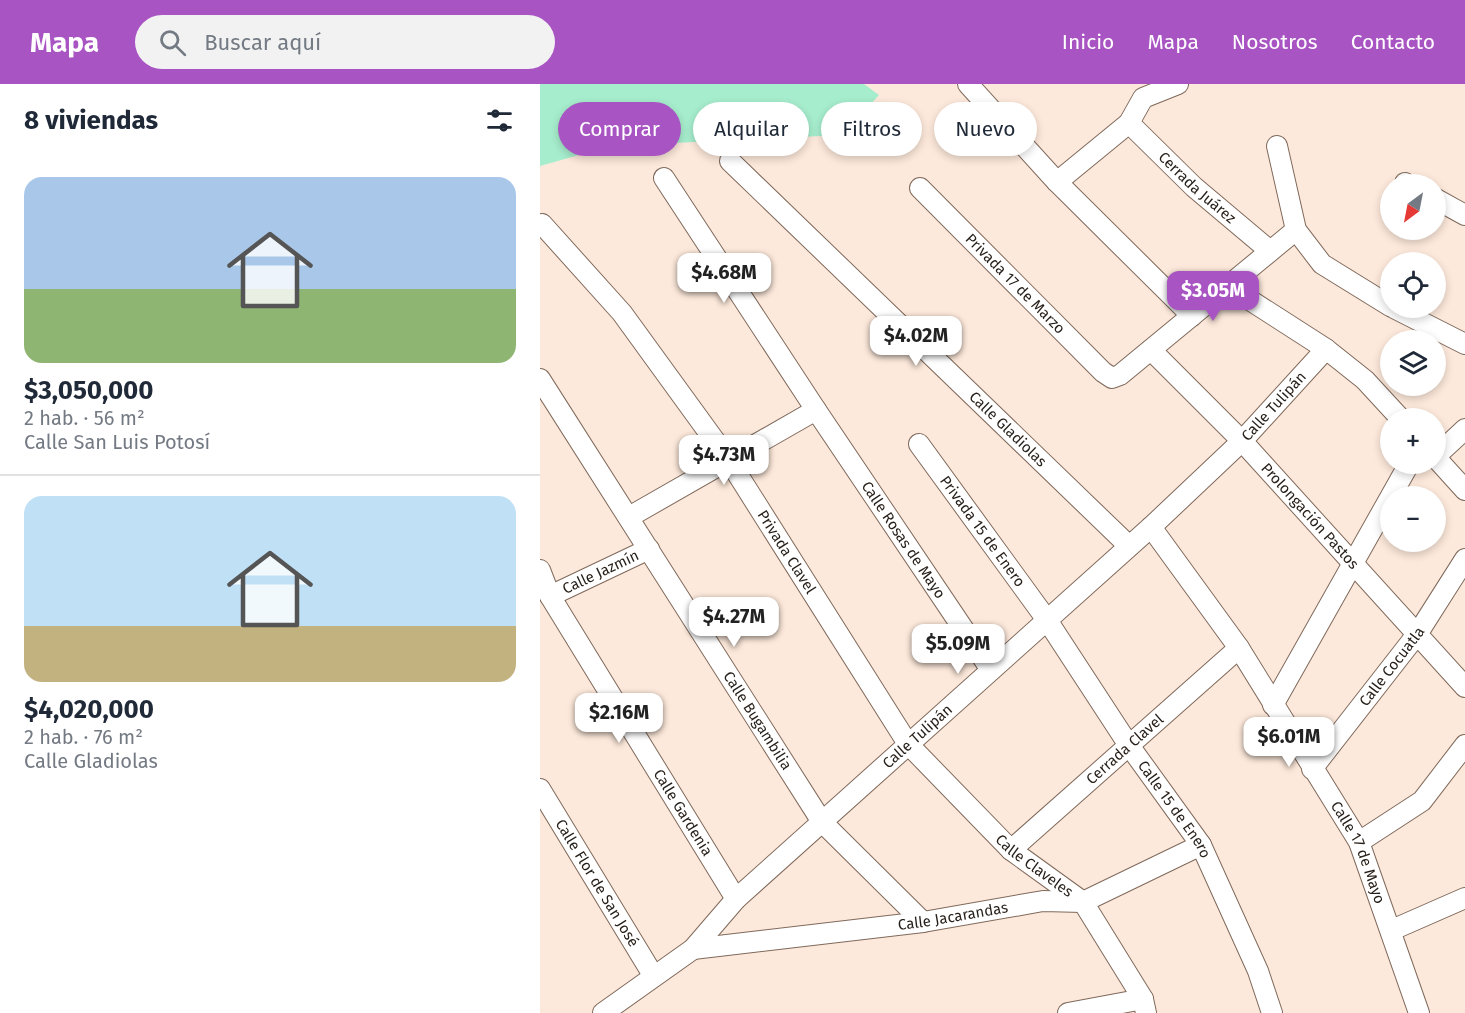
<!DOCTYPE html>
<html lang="es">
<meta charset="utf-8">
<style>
body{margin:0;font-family:"Fira Sans",sans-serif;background:#f2f2f3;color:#1f2937;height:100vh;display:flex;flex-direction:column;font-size:22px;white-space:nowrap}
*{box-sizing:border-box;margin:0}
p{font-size:20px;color:#747a83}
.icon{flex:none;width:33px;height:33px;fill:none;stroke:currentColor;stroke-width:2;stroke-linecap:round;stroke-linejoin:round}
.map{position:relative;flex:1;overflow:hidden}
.panel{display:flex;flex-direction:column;background:#fff;width:540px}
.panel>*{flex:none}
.hud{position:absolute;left:18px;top:18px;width:570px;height:54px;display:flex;gap:12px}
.needle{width:39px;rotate:212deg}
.fabs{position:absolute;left:840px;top:90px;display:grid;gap:12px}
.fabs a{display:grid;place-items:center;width:66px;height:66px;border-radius:50%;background:#fff;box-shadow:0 3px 9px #0003;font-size:30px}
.price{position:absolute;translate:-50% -51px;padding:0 14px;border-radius:12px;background:#fff;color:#222;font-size:20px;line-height:39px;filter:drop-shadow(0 2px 3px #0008)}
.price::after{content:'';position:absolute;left:50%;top:36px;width:18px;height:14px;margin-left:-9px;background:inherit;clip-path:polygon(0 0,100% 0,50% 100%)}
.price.selected{background:#a854c2;color:#fff}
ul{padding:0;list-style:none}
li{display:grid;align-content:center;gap:12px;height:318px;padding:0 24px}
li+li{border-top:2px solid #e0e1e3}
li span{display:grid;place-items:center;height:186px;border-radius:18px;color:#555}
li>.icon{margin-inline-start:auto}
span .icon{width:108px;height:108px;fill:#fffc;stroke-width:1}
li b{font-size:26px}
h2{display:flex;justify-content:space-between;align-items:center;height:72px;padding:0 24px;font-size:26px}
.chip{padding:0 21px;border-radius:27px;background:#fff;box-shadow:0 3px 9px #0003;font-size:21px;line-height:54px}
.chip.selected{background:#a854c2;color:#fff}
header{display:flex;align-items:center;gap:36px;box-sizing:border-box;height:84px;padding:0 30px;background:#a854c2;color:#fff}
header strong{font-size:28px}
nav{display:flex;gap:33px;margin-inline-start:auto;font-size:21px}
.search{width:420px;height:54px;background:#f2f2f3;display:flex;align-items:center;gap:15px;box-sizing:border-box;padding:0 21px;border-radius:33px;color:#747a83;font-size:22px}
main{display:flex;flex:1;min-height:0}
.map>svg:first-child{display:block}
</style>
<header>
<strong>Mapa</strong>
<div class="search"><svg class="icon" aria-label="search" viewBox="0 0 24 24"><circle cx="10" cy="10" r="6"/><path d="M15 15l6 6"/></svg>Buscar aquí</div>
<nav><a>Inicio</a><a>Mapa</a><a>Nosotros</a><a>Contacto</a></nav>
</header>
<main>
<section class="panel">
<h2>8 viviendas<svg class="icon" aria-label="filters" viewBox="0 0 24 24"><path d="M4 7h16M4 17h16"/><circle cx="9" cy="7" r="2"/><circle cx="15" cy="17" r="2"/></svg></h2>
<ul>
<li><span style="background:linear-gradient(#a9c7e8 60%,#8fb573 0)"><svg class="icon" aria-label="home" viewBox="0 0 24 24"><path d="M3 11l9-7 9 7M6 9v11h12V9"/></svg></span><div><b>$3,050,000</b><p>2 hab. · 56 m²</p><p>Calle San Luis Potosí</p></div></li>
<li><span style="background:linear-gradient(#bfe0f5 70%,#c2b280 0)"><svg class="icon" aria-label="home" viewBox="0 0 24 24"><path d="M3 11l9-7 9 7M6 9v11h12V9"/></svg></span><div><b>$4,020,000</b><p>2 hab. · 76 m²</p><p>Calle Gladiolas</p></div></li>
</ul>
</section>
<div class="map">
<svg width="925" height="929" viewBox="0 0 925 929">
<rect width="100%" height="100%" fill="#fde9db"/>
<!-- green -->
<path fill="#a6edcd" d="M0,0H324L339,11L303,51L71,62L0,82Z"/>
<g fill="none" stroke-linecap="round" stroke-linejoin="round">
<!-- minor casing -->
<g stroke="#7f695b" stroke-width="22">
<g id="minor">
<path d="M428,0L517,98L652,232"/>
<path id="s1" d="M589,39L654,103L730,167"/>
<path d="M737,62L756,146L782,180L850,222"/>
<path id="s2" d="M190,77L589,462"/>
<path id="s3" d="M124,94L276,326L451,586"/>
<path d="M517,98L589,39L603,14L638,0"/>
<path d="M865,99L867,100"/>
<path id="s4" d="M380,104L563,288L572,294L580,291L756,146"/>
<path d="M896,115L925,131"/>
<path id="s5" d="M2,140L82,229L188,375L368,660L471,766L543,818L603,915L606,929"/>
<path d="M688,202L786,265L825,296L860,334"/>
<path d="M854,224L925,260"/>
<path id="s6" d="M611,266L702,357L925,603"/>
<path id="s7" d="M0,295L282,738L383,838"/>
<path id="s8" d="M379,360L507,536L588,660L661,761L718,887L732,929"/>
<path d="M896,372L925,345"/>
<path d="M896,374L925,406"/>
<path d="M89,433L276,326"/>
<path id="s9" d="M611,443L699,564L819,758L879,929"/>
<path id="s10" d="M0,486L10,512L196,815"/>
<path id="s11" d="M10,512L109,465"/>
<path d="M733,621L869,380"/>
<path id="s12" d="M772,685L878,549L925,475"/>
<path id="s13" d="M0,705L113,891"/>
<path d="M819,758L882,717L925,661"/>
<path id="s14" d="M471,766L699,564"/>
<path d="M852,846L925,814"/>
<path id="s15" d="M153,865L383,838L503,817L543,818L661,761"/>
<path id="s16" d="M63,929L153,865L196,815L611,443L702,357L786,265"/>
<path d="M528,929L603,915"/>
</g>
</g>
<!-- minor -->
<use href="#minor" stroke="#fff" stroke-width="20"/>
</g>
<g text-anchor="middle" stroke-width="5" stroke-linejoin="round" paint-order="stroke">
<!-- street labels -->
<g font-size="15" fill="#261e18" stroke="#fde9db">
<text dy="5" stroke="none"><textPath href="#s1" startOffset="94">Cerrada Juárez</textPath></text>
<text dy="5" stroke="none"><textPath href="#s4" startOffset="135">Privada 17 de Marzo</textPath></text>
<text dy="5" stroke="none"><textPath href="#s16" startOffset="906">Calle Tulipán</textPath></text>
<text dy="5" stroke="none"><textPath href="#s2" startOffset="386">Calle Gladiolas</textPath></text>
<text dy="5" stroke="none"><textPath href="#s6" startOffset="230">Prolongación Pastos</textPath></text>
<text dy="5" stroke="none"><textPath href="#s8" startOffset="108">Privada 15 de Enero</textPath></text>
<text dy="5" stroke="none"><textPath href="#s3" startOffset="434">Calle Rosas de Mayo</textPath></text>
<text dy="5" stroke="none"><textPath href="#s5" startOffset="410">Privada Clavel</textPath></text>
<text dy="5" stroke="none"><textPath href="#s11" startOffset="56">Calle Jazmín</textPath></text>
<text dy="5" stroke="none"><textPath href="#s12" startOffset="130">Calle Cocuatla</textPath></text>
<text dy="5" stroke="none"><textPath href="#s7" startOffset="405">Calle Bugambilia</textPath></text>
<text dy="5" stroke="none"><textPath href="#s16" startOffset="420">Calle Tulipán</textPath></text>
<text dy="5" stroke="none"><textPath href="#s14" startOffset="152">Cerrada Clavel</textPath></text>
<text dy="5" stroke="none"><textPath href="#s8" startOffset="446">Calle 15 de Enero</textPath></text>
<text dy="5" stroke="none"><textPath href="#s10" startOffset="282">Calle Gardenia</textPath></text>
<text dy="5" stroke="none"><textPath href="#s9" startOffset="387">Calle 17 de Mayo</textPath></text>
<text dy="5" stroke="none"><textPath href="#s5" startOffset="813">Calle Claveles</textPath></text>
<text dy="5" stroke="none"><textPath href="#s13" startOffset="110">Calle Flor de San José</textPath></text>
<text dy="5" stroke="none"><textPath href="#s15" startOffset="262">Calle Jacarandas</textPath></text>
</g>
</g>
</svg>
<div class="fabs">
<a><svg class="needle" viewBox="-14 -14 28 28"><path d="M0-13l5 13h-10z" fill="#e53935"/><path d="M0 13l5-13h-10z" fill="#747a83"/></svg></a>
<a><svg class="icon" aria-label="locate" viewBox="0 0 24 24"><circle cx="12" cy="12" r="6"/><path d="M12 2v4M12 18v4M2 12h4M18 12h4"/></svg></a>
<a><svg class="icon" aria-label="layers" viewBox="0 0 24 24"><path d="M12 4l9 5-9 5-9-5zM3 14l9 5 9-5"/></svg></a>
<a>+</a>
<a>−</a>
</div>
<b class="price" style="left:184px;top:220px">$4.68M</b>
<b class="price selected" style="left:673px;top:238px">$3.05M</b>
<b class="price" style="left:376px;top:283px">$4.02M</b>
<b class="price" style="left:184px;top:402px">$4.73M</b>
<b class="price" style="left:194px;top:564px">$4.27M</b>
<b class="price" style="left:418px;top:591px">$5.09M</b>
<b class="price" style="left:79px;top:660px">$2.16M</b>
<b class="price" style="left:749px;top:684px">$6.01M</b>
<div class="hud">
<a class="chip selected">Comprar</a>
<a class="chip">Alquilar</a>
<a class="chip">Filtros</a>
<a class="chip">Nuevo</a>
</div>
</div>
</main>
